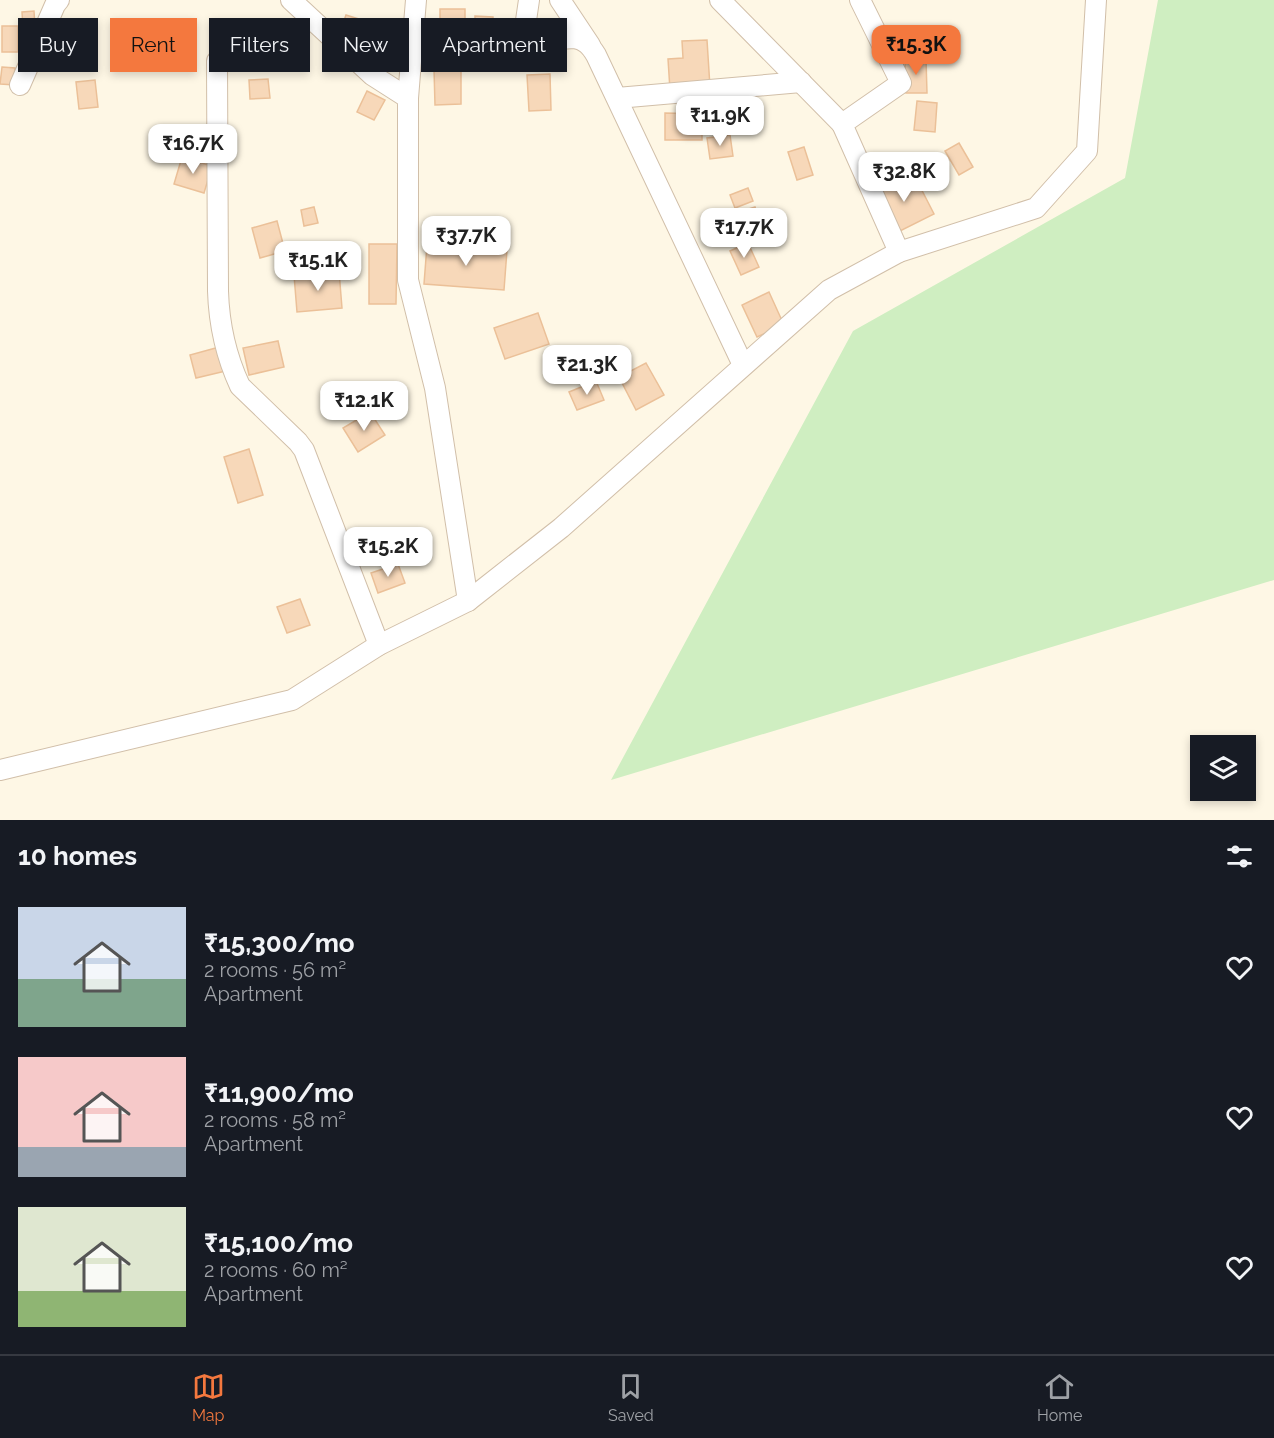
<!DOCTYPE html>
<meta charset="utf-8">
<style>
body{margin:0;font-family:Raleway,sans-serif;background:#20242c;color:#f1f3f6;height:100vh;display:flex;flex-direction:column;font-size:22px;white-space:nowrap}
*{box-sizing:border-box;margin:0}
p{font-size:20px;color:#9ea1a6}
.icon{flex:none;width:33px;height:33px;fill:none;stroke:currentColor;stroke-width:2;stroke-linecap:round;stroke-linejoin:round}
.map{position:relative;height:820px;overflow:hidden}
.sheet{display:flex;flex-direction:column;background:#171b24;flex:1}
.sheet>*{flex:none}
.banner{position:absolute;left:18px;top:18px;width:600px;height:54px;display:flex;gap:12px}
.buttons{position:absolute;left:1190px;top:735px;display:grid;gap:12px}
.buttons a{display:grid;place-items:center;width:66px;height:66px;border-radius:0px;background:#171b24;box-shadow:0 3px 9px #0003;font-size:30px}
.price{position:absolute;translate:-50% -51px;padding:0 14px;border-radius:12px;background:#fff;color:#222;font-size:20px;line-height:39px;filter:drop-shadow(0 2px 3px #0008)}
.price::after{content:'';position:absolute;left:50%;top:36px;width:18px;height:14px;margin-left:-9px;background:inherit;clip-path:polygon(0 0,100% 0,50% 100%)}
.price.current{background:#f4783e;color:#111}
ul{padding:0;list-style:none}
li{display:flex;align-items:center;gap:18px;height:150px;padding:0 18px}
li span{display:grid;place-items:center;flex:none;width:168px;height:120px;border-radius:0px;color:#555}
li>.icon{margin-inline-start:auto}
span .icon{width:72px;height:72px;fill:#fffc;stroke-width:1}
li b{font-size:26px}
h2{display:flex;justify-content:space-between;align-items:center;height:72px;padding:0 18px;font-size:26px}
.chip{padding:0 21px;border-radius:0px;background:#171b24;box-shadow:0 3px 9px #0003;font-size:21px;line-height:54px}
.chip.current{background:#f4783e;color:#111}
.tabs{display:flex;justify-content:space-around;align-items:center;height:84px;border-top:2px solid #363941;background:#171b24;font-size:16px;color:#9ea1a6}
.tabs a{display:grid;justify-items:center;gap:3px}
.tabs .current{color:#f4783e}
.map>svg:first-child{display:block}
</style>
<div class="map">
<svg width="1274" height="820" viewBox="0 0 1274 820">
<rect width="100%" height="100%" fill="#fef7e5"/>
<!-- green -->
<path fill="#cfeec1" d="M1158,0H1274V580L611,780L853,331L1125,178Z"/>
<!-- building -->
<g fill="#f7d8b9" stroke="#ebc098" stroke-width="1.5">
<rect x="440" y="9" width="25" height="28"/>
<path d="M34,11L35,27L23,28L22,12Z"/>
<path d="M346,15L362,20L353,46L337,40Z"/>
<path d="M475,16L493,17V38H475Z"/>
<path d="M277,25L289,41L262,62L250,47Z"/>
<rect x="2" y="26" width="16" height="26"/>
<path d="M50,29L62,32L58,55L45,52Z"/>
<path d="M707,40L710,87L670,90L668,59L683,58L682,41Z"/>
<path d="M926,59L927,93H906L905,60Z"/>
<path d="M2,67L15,68L14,85L0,84Z"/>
<path d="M434,69H461V104L435,105Z"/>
<path d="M550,74L551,110L529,111L527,75Z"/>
<path d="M268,79L270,98L250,99L249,80Z"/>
<path d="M95,80L98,107L79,109L76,82Z"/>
<path d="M367,91L385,100L374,120L357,112Z"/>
<path d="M917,101L937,103L935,132L914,130Z"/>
<path d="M665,113L702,114V140H665Z"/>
<path d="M730,135L733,156L710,159L707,138Z"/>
<path d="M959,143L973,167L959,175L945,151Z"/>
<path d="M804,147L813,175L797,180L788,152Z"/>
<path d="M182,157L212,166L204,193L174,184Z"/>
<path d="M913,173L934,214L896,233L875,192Z"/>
<path d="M748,188L753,201L735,208L730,195Z"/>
<path d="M314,207L318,223L304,226L301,210Z"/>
<path d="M755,207L760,223L741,229L736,213Z"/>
<path d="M277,221L285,251L260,258L252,228Z"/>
<path d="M748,243L759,267L741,275L730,251Z"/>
<path d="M369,244H397L396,304H369Z"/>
<path d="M427,245L507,250L504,290L424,284Z"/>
<path d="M339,271L342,308L297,312L294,275Z"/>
<path d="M769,292L784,325L757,337L742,305Z"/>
<path d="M538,313L549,344L505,359L494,328Z"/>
<path d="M278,341L284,367L249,375L243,348Z"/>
<path d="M223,346L230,370L196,378L190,355Z"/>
<path d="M646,363L664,395L636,410L619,377Z"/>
<path d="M596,381L604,400L577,410L569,392Z"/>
<path d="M370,412L385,435L358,452L343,428Z"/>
<path d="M249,449L263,495L238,503L224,457Z"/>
<path d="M398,564L405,583L378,593L371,573Z"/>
<path d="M300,599L310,625L287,633L277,607Z"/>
</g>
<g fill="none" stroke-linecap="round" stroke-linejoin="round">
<!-- street casing -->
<g stroke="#d1bfa9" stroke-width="22">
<g id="street">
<path d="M291,0L372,75L408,98V280L435,388L468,601"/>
<path d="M560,0L590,45"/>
<path d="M720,0L842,124"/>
<path d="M523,41L529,0"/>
<path d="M412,49L574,38C585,40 590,45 596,55L743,365"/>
<path d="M217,61L218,291C219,324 226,356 240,386L298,442L304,450L379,645"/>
<path d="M20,85L55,5L59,0"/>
<path d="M408,98L416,0"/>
<path d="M617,98L801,82"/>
<path d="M899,252L1036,208L1087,151L1096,0"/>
<path d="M0,770L292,700L379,645L468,601L561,528L829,290L899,252L842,124L901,83L860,0"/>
</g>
</g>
<!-- street -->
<use href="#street" stroke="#fff" stroke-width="20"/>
</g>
</svg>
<div class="buttons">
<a><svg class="icon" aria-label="layers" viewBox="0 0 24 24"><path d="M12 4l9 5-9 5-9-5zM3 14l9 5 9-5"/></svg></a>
</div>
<b class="price current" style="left:916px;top:76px">₹15.3K</b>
<b class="price" style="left:720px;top:147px">₹11.9K</b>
<b class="price" style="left:193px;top:175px">₹16.7K</b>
<b class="price" style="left:904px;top:203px">₹32.8K</b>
<b class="price" style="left:744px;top:259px">₹17.7K</b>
<b class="price" style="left:466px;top:267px">₹37.7K</b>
<b class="price" style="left:318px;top:292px">₹15.1K</b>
<b class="price" style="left:587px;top:396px">₹21.3K</b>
<b class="price" style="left:364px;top:432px">₹12.1K</b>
<b class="price" style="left:388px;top:578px">₹15.2K</b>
<div class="banner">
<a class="chip">Buy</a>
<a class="chip current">Rent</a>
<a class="chip">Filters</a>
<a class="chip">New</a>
<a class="chip">Apartment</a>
</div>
</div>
<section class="sheet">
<h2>10 homes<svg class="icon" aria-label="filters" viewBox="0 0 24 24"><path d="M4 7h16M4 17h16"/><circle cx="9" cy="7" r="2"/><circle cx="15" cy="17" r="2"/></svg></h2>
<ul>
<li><span style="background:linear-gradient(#c9d6e8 60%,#7fa58c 0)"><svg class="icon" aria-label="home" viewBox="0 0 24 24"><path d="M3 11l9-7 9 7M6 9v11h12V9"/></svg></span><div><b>₹15,300/mo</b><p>2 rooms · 56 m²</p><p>Apartment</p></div><svg class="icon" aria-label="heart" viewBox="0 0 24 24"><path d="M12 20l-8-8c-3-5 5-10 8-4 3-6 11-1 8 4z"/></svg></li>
<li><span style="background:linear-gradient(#f6c9c9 75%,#9aa5b1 0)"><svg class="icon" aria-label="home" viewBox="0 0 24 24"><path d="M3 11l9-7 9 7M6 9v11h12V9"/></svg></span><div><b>₹11,900/mo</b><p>2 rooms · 58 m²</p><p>Apartment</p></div><svg class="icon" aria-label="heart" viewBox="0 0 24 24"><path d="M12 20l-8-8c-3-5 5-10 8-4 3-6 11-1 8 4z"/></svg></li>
<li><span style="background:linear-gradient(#dfe7d0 70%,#8fb573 0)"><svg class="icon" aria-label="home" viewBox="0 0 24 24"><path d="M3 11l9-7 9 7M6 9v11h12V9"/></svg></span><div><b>₹15,100/mo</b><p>2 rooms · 60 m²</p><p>Apartment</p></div><svg class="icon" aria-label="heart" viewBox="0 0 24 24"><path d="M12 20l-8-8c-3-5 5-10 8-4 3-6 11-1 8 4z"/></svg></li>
</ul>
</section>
<nav class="tabs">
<a class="current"><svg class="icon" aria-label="map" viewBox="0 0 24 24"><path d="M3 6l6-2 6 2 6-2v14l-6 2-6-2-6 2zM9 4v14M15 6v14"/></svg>Map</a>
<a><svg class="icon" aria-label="saved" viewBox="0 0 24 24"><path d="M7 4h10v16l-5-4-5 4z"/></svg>Saved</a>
<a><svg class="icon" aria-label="home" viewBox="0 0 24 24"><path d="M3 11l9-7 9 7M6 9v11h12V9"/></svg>Home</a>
</nav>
